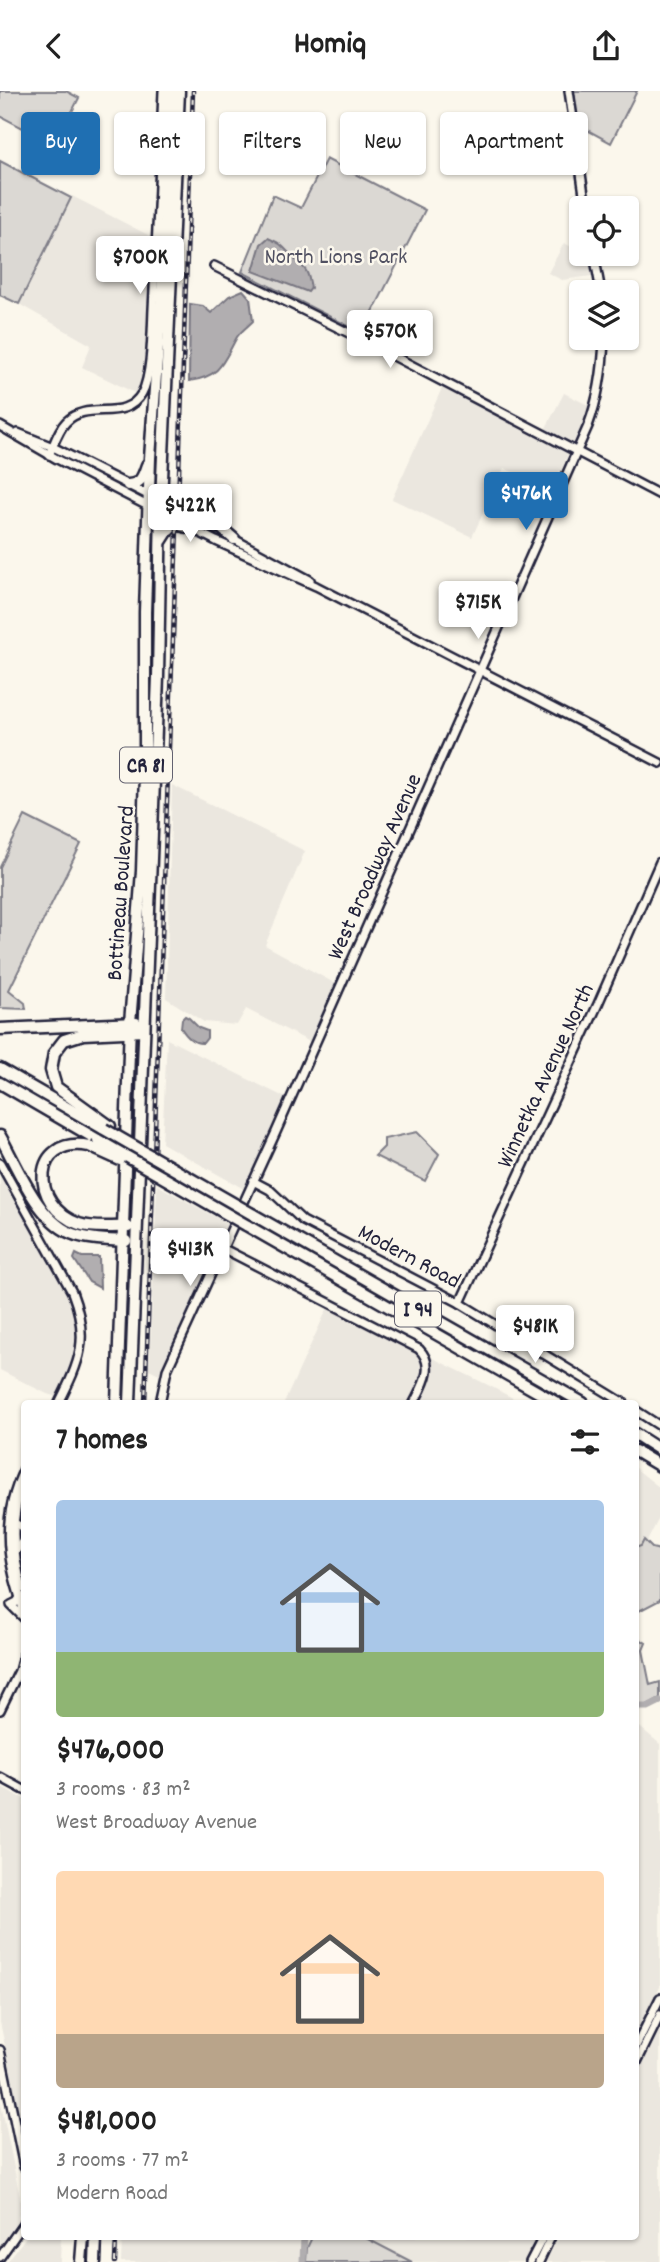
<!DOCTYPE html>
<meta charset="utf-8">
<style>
body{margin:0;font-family:Dekko,sans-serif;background:#f2f2f2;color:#222;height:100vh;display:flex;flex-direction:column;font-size:26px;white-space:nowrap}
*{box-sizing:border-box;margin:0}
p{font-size:23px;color:#767676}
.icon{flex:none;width:38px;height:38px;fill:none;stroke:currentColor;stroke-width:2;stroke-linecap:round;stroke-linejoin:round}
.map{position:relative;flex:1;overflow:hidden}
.sheet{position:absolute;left:21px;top:1309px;width:618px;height:840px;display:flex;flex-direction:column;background:#fff;border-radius:7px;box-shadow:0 2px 5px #0004}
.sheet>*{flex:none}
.top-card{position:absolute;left:21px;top:21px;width:620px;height:63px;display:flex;gap:14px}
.buttons{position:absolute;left:569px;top:105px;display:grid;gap:14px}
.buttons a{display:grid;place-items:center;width:70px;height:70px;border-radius:7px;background:#fff;box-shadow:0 2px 5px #0004;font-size:35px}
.price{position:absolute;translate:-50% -60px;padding:0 16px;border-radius:7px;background:#fff;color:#222;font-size:23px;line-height:46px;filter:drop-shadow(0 2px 4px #0008)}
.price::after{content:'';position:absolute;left:50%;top:42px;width:21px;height:16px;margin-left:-10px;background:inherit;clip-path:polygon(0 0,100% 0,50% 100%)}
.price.on{background:#1f6fb2;color:#fff}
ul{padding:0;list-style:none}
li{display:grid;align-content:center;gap:14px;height:371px;padding:0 35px}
li span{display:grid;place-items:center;height:217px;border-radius:7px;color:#555}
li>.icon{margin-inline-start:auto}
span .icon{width:126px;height:126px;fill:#fffc;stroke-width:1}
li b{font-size:30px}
h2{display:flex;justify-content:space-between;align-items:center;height:84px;padding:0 35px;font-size:30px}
.tag{padding:0 24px;border-radius:7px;background:#fff;box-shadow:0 2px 5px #0004;font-size:24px;line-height:63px}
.tag.on{background:#1f6fb2;color:#fff}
header{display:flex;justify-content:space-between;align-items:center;height:91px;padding:0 35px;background:#fff;font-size:32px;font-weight:800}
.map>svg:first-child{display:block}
</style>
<header><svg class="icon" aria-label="back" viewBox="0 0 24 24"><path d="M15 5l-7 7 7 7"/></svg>Homiq<svg class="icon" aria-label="share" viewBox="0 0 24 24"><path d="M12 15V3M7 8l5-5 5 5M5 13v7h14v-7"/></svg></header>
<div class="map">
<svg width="660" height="2171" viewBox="0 0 660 2171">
<rect width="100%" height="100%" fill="#fbf7ec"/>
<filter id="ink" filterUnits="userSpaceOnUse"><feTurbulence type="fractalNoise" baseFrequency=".0143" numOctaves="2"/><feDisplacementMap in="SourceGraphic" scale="14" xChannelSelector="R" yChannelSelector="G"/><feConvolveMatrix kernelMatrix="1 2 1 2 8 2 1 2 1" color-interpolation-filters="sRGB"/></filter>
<g filter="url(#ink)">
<!-- built -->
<g fill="#ebe7df">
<path d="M72,105L154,147L145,286L139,304L82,276L91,254L19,213Z"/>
<path d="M564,152L576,158L581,157V163H588L592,185L562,189L548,182Z"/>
<path d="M442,297L568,363L553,399L504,377L472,446L392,408Z"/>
<path d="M564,302L590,315L574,353L545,339Z"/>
<path d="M172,694L305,760L265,854L336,893L310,951L246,918L237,934L204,931L166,907Z"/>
<path d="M167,948L286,1007L244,1098L162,1052Z"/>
<path d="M0,1083L65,1198L76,1227L78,1244L74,1273L57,1306L47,1303L0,1279Z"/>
<path d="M157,1094L230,1134L159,1283L149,1278Z"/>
<path d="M328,1216L488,1294L522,1312H284Z"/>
<path d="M635,1377L660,1397V1425L638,1468L635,1469Z"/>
<path d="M635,1632L660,1653V1896L635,1947Z"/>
<path d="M0,1695L24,1708V2047L0,1931Z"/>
<path d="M660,1939V2171H546L559,2146H635V1989Z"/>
<path d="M0,2008L21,2111L18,2129L0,2156Z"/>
<path d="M26,2146H61L60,2171H7Z"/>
<path d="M122,2146H302L300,2171H121Z"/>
<path d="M353,2146H538L525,2171H406Z"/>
</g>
<!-- green -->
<g fill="#dbd8d3" stroke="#7e7d87" stroke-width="2">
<path d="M0,0H66L79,7L55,54L0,25Z"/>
<path d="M574,0H637L611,52L578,34Z"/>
<path d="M326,68L425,119L362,242L242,181L273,104L301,117Z"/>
<path d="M0,70L71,107L19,213L0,204Z"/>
<path d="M25,725L81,753L9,899L25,912L26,918L0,917V776Z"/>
<path d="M417,1041L439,1063L425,1090L375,1065L384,1056V1048Z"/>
<path d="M644,1449L652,1457L660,1459V1509L635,1522V1457L641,1455Z"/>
<path d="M635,1545L646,1552L643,1559L650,1594L660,1591V1607L647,1614H635Z"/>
<path d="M312,2146H364L412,2171H306L307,2157Z"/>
</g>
<!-- water -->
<g fill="#b1aeb0" stroke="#787681" stroke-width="2">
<path d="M268,147C282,153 281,154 291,164C305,179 307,175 311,197L308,201L253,180L261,153Z"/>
<path d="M243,199L250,207L253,230C248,235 240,241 237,246C223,271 221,286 189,290L190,213L203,215L211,222L229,205Z"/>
<path d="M185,925L189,927L199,937L207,940V947L203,952C193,953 186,945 181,937L182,928Z"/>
<path d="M76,1163L82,1166H99L100,1197L89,1191L74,1168Z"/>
</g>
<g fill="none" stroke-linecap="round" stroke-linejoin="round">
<!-- river -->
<g stroke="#b1aeb0" stroke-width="7">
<path d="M635,1616H648L660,1610"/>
<path d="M303,2171L304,2146"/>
</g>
<!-- secondary casing -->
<g stroke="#22223b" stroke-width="12">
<g id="secondary">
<path d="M569,0L586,117"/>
<path d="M594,163L601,201"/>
<path d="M214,175L363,249L660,404"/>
<path d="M0,335L57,368L169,426L216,450L316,495L660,672"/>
<path d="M18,342L53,356L215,438"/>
<path d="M49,364C54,353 58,339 66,331C88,308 124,333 142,302C152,284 152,239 153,218C157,145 160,73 163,0"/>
<path d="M232,447L310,489"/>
<path d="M0,1072L72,1201C90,1248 80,1270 59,1312"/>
<path d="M253,1090L270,1099L303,1130L460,1212L624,1312"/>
<path d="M222,1157L419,1258C436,1275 423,1294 414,1312"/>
<path d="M460,1212L598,913L660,771"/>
<path d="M160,1312L167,1279L276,1041L588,335C599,306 603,277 604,247"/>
<path d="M635,1319L660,1335"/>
<path d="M24,1378C8,1411 4,1445 13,1481C16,1496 22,1510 24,1525"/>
<path d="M12,1431L24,1437"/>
<path d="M16,1460L24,1448"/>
<path d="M23,1498C12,1463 10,1425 24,1390"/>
<path d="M21,1505L17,1511L11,1514L24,1527"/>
<path d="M0,1619L19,1580L24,1562"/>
<path d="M0,1686L24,1699"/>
<path d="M635,1957L660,1907"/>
<path d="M0,1959L24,2076"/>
<path d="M635,1975L660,1924"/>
<path d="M0,2166L24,2132"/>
<path d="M530,2171L543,2146"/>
<path d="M539,2171L551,2146"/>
</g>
</g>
<!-- highway casing -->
<g stroke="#22223b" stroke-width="15">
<g id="highway">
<path d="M128,394C141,393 143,386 147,374"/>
<path d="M162,400L170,408L220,436L234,448"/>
<path d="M162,449L169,438L175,433L191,437"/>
<path d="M0,938L136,932"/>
<path d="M0,978L104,1038"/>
<path d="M0,992L98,1049"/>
<path d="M110,1035L56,996L51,979L54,962L64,949L83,943L144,940"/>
<path d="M0,1045C18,1077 39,1133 76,1144C91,1149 110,1149 126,1150"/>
<path d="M89,1055C31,1044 29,1115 79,1133C94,1138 112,1135 128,1136"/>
<path d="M252,1123L583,1312"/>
<path d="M246,1134L557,1312"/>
<path d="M117,1312L130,932L142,780L145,682V521L150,367L163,185L170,0"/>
<path d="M130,1312L158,586L161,411L179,0"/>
<path d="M635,1343L660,1359"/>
<path d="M635,1360L660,1375"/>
<path d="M81,2171L83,2146"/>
<path d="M95,2171L96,2146"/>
</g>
</g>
<!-- secondary -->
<use href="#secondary" stroke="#fbf7ec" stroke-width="7"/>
<!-- highway -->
<use href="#highway" stroke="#fbf7ec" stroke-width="10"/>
<!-- rail casing -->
<g stroke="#22223b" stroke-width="4.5">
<g id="rail">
<path d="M145,1312L193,0"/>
<path d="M115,2171L116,2146"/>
</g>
</g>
<!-- rail -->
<use href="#rail" stroke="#fbf7ec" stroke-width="2" stroke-dasharray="5" stroke-linecap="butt"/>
<!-- highway-bridge casing -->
<g stroke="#22223b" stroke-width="15" stroke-linecap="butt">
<g id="highway-bridge">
<path d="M104,1038L252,1123"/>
<path d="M98,1049L246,1134"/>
<path d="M89,1055L120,1069"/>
</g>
</g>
<!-- highway-bridge -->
<use href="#highway-bridge" stroke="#fbf7ec" stroke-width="10"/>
</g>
</g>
<g text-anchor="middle" stroke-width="5" stroke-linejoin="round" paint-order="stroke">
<!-- shield labels -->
<g fill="#fbf7ec" stroke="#636270" stroke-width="2">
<rect x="120" y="656.5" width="52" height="35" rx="5"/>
<rect x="395" y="1200.5" width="46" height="35" rx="5"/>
</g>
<g font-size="21" font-weight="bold" fill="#22223b">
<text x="146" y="681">CR 81</text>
<text x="418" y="1225">I 94</text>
</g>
<!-- park labels -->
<g font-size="23" fill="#505061" stroke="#fbf7ec">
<text x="336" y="172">North Lions Park</text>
</g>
<!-- street labels -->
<g font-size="23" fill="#22223b" stroke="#fbf7ec">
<text transform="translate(373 775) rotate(-66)" y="8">West Broadway Avenue</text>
<text transform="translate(119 802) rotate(-86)" y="8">Bottineau Boulevard</text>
<text transform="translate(544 984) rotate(-65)" y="8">Winnetka Avenue North</text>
<text transform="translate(410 1164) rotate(28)" y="8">Modern Road</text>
</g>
</g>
</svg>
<div class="buttons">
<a><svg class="icon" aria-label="locate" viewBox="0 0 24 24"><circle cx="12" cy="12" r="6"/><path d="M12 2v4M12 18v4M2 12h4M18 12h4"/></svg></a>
<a><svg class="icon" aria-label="layers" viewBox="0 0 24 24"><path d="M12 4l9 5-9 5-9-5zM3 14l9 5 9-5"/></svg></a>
</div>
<b class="price" style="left:140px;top:205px">$700K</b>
<b class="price" style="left:390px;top:279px">$570K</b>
<b class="price on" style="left:526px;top:441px">$476K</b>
<b class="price" style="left:190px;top:453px">$422K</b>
<b class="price" style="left:478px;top:550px">$715K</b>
<b class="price" style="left:190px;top:1197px">$413K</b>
<b class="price" style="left:535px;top:1274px">$481K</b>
<div class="top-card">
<a class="tag on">Buy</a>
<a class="tag">Rent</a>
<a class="tag">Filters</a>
<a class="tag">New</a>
<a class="tag">Apartment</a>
</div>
<section class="sheet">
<h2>7 homes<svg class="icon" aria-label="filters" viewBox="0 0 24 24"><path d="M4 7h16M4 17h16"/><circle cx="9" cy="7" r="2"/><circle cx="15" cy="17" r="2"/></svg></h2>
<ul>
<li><span style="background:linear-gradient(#a9c7e8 70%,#8fb573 0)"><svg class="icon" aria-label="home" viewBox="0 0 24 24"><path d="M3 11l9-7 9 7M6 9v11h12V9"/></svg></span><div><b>$476,000</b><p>3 rooms · 83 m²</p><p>West Broadway Avenue</p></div></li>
<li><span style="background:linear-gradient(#ffd9b3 75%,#b9a48a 0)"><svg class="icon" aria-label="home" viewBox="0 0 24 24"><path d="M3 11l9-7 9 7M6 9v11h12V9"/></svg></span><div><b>$481,000</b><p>3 rooms · 77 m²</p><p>Modern Road</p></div></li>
</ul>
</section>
</div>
